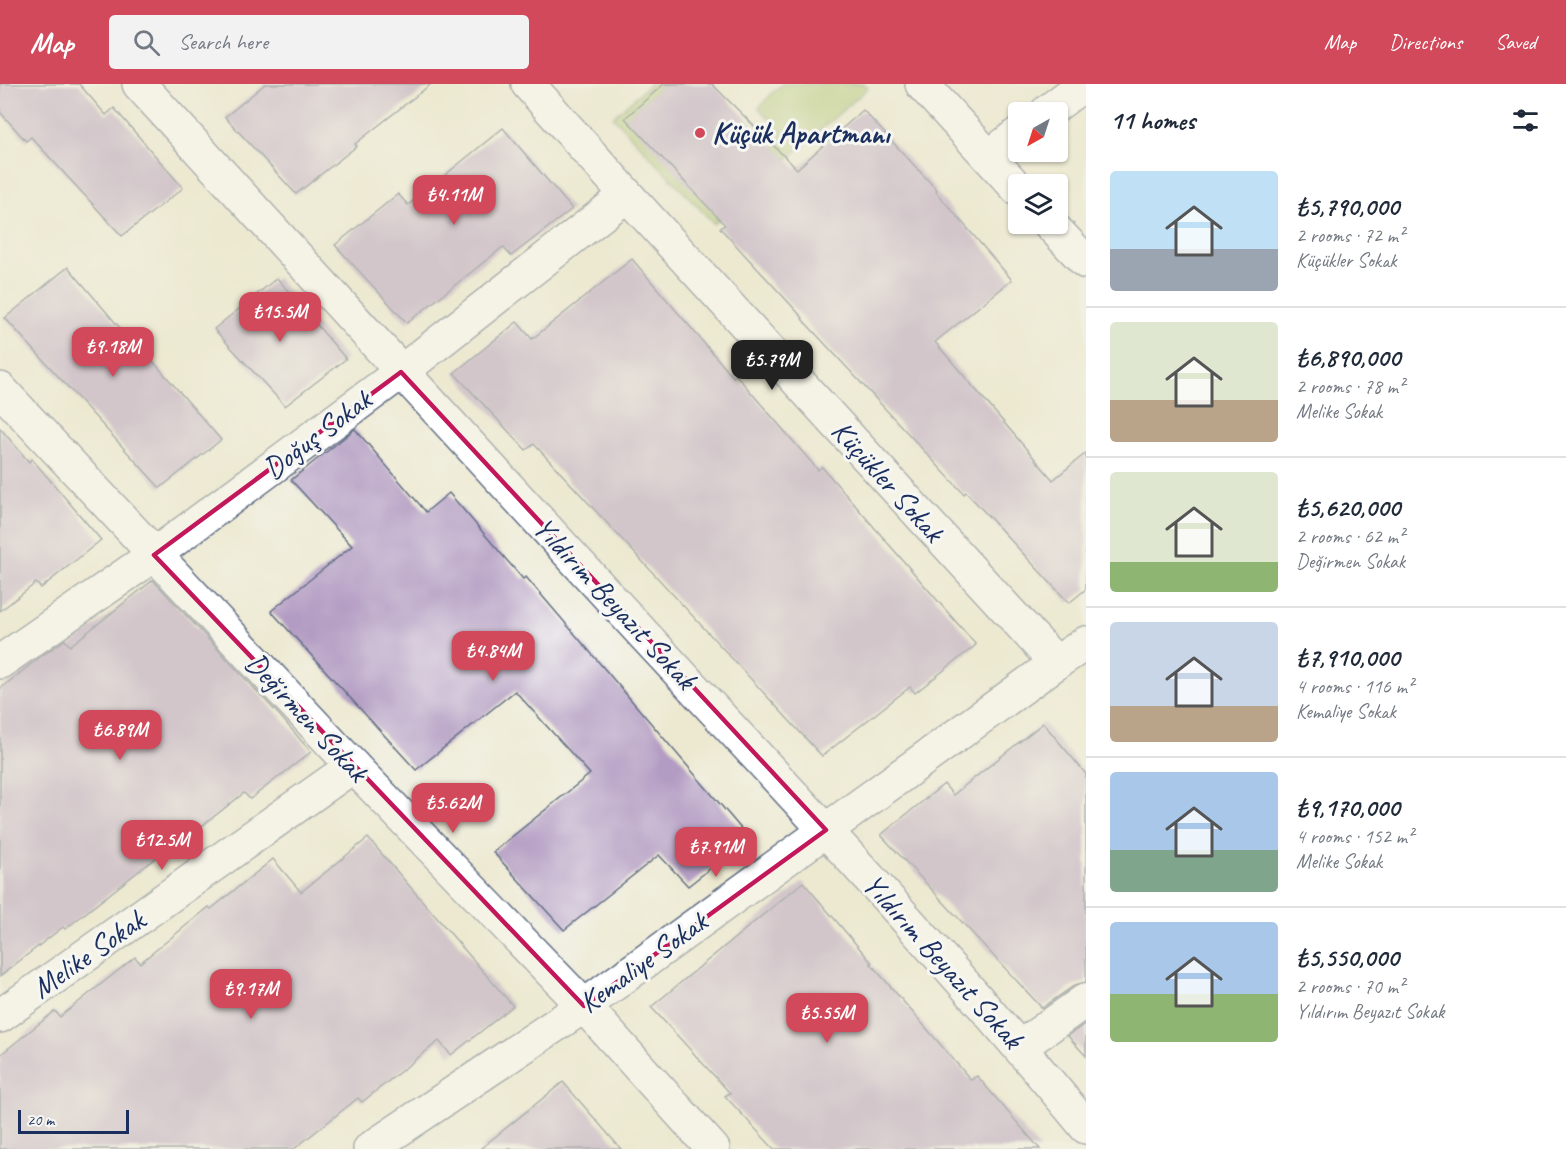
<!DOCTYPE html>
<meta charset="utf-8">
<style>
body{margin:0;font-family:Caveat,sans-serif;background:#f2f2f3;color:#1f2937;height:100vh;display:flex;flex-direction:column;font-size:22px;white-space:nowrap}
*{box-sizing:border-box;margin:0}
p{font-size:20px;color:#747a83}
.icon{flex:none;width:33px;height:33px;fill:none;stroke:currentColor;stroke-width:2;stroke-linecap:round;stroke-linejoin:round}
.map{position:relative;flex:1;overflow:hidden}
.details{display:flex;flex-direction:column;background:#fff;width:480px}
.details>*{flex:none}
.needle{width:39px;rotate:219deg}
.controls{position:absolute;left:1008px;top:18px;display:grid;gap:12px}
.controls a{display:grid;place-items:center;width:60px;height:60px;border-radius:6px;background:#fff;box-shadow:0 2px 4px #0004;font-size:30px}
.scale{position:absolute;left:18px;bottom:15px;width:111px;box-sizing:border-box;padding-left:6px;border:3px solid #1b2f5e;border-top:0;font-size:16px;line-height:21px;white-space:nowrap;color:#1b2f5e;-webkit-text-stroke:4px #f6f6f2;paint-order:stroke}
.price{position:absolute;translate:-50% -51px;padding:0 14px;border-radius:12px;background:#d1495b;color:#fff;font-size:20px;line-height:39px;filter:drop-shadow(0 2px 3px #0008)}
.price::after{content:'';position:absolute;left:50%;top:36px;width:18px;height:14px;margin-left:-9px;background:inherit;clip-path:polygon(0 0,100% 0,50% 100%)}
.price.active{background:#222;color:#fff}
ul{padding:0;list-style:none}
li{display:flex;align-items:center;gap:18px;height:150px;padding:0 24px}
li+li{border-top:2px solid #e0e1e3}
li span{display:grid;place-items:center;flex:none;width:168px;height:120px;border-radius:6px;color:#555}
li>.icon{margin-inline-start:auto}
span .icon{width:72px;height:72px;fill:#fffc;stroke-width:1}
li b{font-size:26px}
h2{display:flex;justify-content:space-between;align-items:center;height:72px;padding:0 24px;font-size:26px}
header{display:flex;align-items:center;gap:36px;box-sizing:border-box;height:84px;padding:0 30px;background:#d1495b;color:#fff}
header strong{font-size:28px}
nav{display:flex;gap:33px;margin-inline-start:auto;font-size:21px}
.search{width:420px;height:54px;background:#f2f2f3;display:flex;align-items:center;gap:15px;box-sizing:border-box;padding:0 21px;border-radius:6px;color:#747a83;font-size:22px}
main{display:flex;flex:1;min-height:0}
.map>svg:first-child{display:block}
</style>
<header>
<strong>Map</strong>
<div class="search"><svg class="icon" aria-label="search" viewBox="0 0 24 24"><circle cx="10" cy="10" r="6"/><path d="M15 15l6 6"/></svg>Search here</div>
<nav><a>Map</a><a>Directions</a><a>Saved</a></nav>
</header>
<main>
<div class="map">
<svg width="1086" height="1065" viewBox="0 0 1086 1065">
<rect width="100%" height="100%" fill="#f6f6f2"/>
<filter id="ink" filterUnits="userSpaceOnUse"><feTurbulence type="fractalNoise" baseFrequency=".0167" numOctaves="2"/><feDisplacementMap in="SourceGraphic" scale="12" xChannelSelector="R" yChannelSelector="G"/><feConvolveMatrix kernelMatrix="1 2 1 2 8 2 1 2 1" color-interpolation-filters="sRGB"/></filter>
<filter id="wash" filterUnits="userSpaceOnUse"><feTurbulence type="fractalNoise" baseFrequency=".008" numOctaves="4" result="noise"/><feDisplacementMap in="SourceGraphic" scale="24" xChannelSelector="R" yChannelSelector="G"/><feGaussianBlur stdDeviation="1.35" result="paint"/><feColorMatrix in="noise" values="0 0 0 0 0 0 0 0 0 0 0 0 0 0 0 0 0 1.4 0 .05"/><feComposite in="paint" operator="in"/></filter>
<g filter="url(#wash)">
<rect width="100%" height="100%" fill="#ede9d1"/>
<!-- green -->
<path fill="#a7c369" stroke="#617964" stroke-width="1.5" d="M650,0H664L626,34L775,63L782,49L759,24L773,8L783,0H864L868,4L714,140L613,33Z"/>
<g id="blocks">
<!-- building -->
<g fill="#b39cc3">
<path d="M0,0H79L106,31L114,24L183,104L122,152L31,53L26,57L0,28Z"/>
<path d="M265,0H431L355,60L357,62L296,110L225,33Z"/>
<path d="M664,0H712L797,85L863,26L937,106L936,108L1012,196L935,258L1053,396L1086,369V505L1069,519L966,408L964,410L802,235L803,234L720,144L725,141L625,34Z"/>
<path d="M503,44L572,125L511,172L503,163L407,239L335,161L398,110L408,121Z"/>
<path d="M632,175L733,293L736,291L818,386L822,383L976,561L915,609L910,603L822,672L534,360L526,366L454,289L517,238L532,255Z"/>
<path d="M68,183L149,278L152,276L221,356L160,404L5,234Z"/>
<path d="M277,194L346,275L285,322L214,245Z"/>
<path d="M0,344L29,378L32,375L101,456L41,504L36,499L0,527Z"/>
<path d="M355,345L426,428L449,409L523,495L526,493L749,754L688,802L659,771L564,846L493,768L590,690L515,607L416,686L271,527L352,462L291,396Z"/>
<path d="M153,496L280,632L311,668L250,715L244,709L161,774L158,772L65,845L63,843L0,892V605L40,573L65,556L70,562Z"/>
<path d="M1043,639L1086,690V898L1075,901L1042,924L881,751L944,700L953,711Z"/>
<path d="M368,754L513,922L451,971L439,957L362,1018L358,1014L294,1065H0V971L55,927L60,933L135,873L140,879L209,823L211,825L273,775L301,808Z"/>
<path d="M803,798L872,879L871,880L971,996L977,992L1040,1065H774L725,1012L730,1009L651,923Z"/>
<path d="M1086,939V972L1068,952Z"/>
<path d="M563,998L621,1065H480Z"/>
</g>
</g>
</g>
<g filter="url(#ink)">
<use href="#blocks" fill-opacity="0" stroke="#647086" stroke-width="1.5"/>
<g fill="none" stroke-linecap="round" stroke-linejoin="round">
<!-- street casing -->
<g stroke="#647086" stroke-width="36">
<g id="street">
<path d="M139,0C307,185 477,369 646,553C796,714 946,873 1086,1043"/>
<path d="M528,0L627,111L1056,579"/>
<path d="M922,0L1018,105"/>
<path d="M1047,28L1084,0"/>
<path d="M989,73L1018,50"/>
<path d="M1050,140L1086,178"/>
<path d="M0,305L353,682L584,922L713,1065"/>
<path d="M0,578L154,471L401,288L627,111"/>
<path d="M0,932L353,682"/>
<path d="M1020,963L1086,916"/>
<path d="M370,1065L584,922L1056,579L1086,559"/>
</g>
</g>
<!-- street -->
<use href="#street" stroke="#fff" stroke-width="33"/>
</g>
</g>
<!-- marked area -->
<path d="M0 0H1086V1065H0ZM401,288L826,746L584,922L154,471Z" fill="#ede9d1" fill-opacity=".55" fill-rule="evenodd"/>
<path fill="none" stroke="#c2185b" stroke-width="4.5" stroke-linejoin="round" d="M401,288L826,746L584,922L154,471Z"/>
<!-- markers -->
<circle fill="#d1495b" stroke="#f6f6f2" stroke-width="2" cx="700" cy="49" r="6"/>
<g text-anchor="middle" stroke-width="6" stroke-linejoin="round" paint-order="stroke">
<!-- poi labels -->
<g font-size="30" font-weight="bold" fill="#1b2f5e" stroke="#f6f6f2" text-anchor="start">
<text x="712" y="59">Küçük Apartmanı</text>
</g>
<!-- street labels -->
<g font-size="30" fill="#1b2f5e" stroke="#f6f6f2">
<text transform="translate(317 350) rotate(-37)" y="10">Doğuş Sokak</text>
<text transform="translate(888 397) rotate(48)" y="10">Küçükler Sokak</text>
<text transform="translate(615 519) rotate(47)" y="10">Yıldırım Beyazıt Sokak</text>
<text transform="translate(307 633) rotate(47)" y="10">Değirmen Sokak</text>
<text transform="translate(88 870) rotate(-35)" y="10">Melike Sokak</text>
<text transform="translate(943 877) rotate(48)" y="10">Yıldırım Beyazıt Sokak</text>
<text transform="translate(643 878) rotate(-36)" y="10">Kemaliye Sokak</text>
</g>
</g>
</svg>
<div class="controls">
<a><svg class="needle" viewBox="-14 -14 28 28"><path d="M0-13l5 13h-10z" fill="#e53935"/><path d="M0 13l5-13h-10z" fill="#747a83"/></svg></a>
<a><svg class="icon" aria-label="layers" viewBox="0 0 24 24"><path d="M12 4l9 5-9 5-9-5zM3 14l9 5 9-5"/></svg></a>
</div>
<div class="scale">20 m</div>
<b class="price" style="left:454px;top:142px">₺4.11M</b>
<b class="price" style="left:280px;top:259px">₺15.5M</b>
<b class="price" style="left:113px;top:294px">₺9.18M</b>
<b class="price active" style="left:772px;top:307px">₺5.79M</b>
<b class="price" style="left:493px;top:598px">₺4.84M</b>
<b class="price" style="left:120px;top:677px">₺6.89M</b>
<b class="price" style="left:453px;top:750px">₺5.62M</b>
<b class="price" style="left:162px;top:787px">₺12.5M</b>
<b class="price" style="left:716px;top:794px">₺7.91M</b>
<b class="price" style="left:251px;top:936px">₺9.17M</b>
<b class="price" style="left:827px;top:960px">₺5.55M</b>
</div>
<section class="details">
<h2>11 homes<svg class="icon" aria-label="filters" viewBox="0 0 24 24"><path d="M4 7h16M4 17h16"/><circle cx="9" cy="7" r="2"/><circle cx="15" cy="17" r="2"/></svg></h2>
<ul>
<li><span style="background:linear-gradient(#bfe0f5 65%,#9aa5b1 0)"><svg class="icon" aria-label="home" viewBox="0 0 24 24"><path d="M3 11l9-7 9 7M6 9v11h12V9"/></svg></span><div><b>₺5,790,000</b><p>2 rooms · 72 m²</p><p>Küçükler Sokak</p></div></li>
<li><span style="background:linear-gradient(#dfe7d0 65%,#b9a48a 0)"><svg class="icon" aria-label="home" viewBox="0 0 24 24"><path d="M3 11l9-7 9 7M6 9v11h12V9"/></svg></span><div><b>₺6,890,000</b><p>2 rooms · 78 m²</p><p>Melike Sokak</p></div></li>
<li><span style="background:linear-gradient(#dfe7d0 75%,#8fb573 0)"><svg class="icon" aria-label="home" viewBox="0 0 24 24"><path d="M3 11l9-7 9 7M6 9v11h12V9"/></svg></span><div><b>₺5,620,000</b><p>2 rooms · 62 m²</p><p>Değirmen Sokak</p></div></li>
<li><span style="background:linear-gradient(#c9d6e8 70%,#b9a48a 0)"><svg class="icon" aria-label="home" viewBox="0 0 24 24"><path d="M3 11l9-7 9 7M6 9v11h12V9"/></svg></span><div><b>₺7,910,000</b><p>4 rooms · 116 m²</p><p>Kemaliye Sokak</p></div></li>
<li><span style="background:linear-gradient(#a9c7e8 65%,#7fa58c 0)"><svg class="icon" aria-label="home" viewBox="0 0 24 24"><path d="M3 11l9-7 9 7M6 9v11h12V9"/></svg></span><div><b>₺9,170,000</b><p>4 rooms · 152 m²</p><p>Melike Sokak</p></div></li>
<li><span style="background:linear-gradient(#a9c7e8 60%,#8fb573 0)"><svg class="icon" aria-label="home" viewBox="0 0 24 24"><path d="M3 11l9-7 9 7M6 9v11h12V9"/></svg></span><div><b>₺5,550,000</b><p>2 rooms · 70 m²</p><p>Yıldırım Beyazıt Sokak</p></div></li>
</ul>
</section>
</main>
